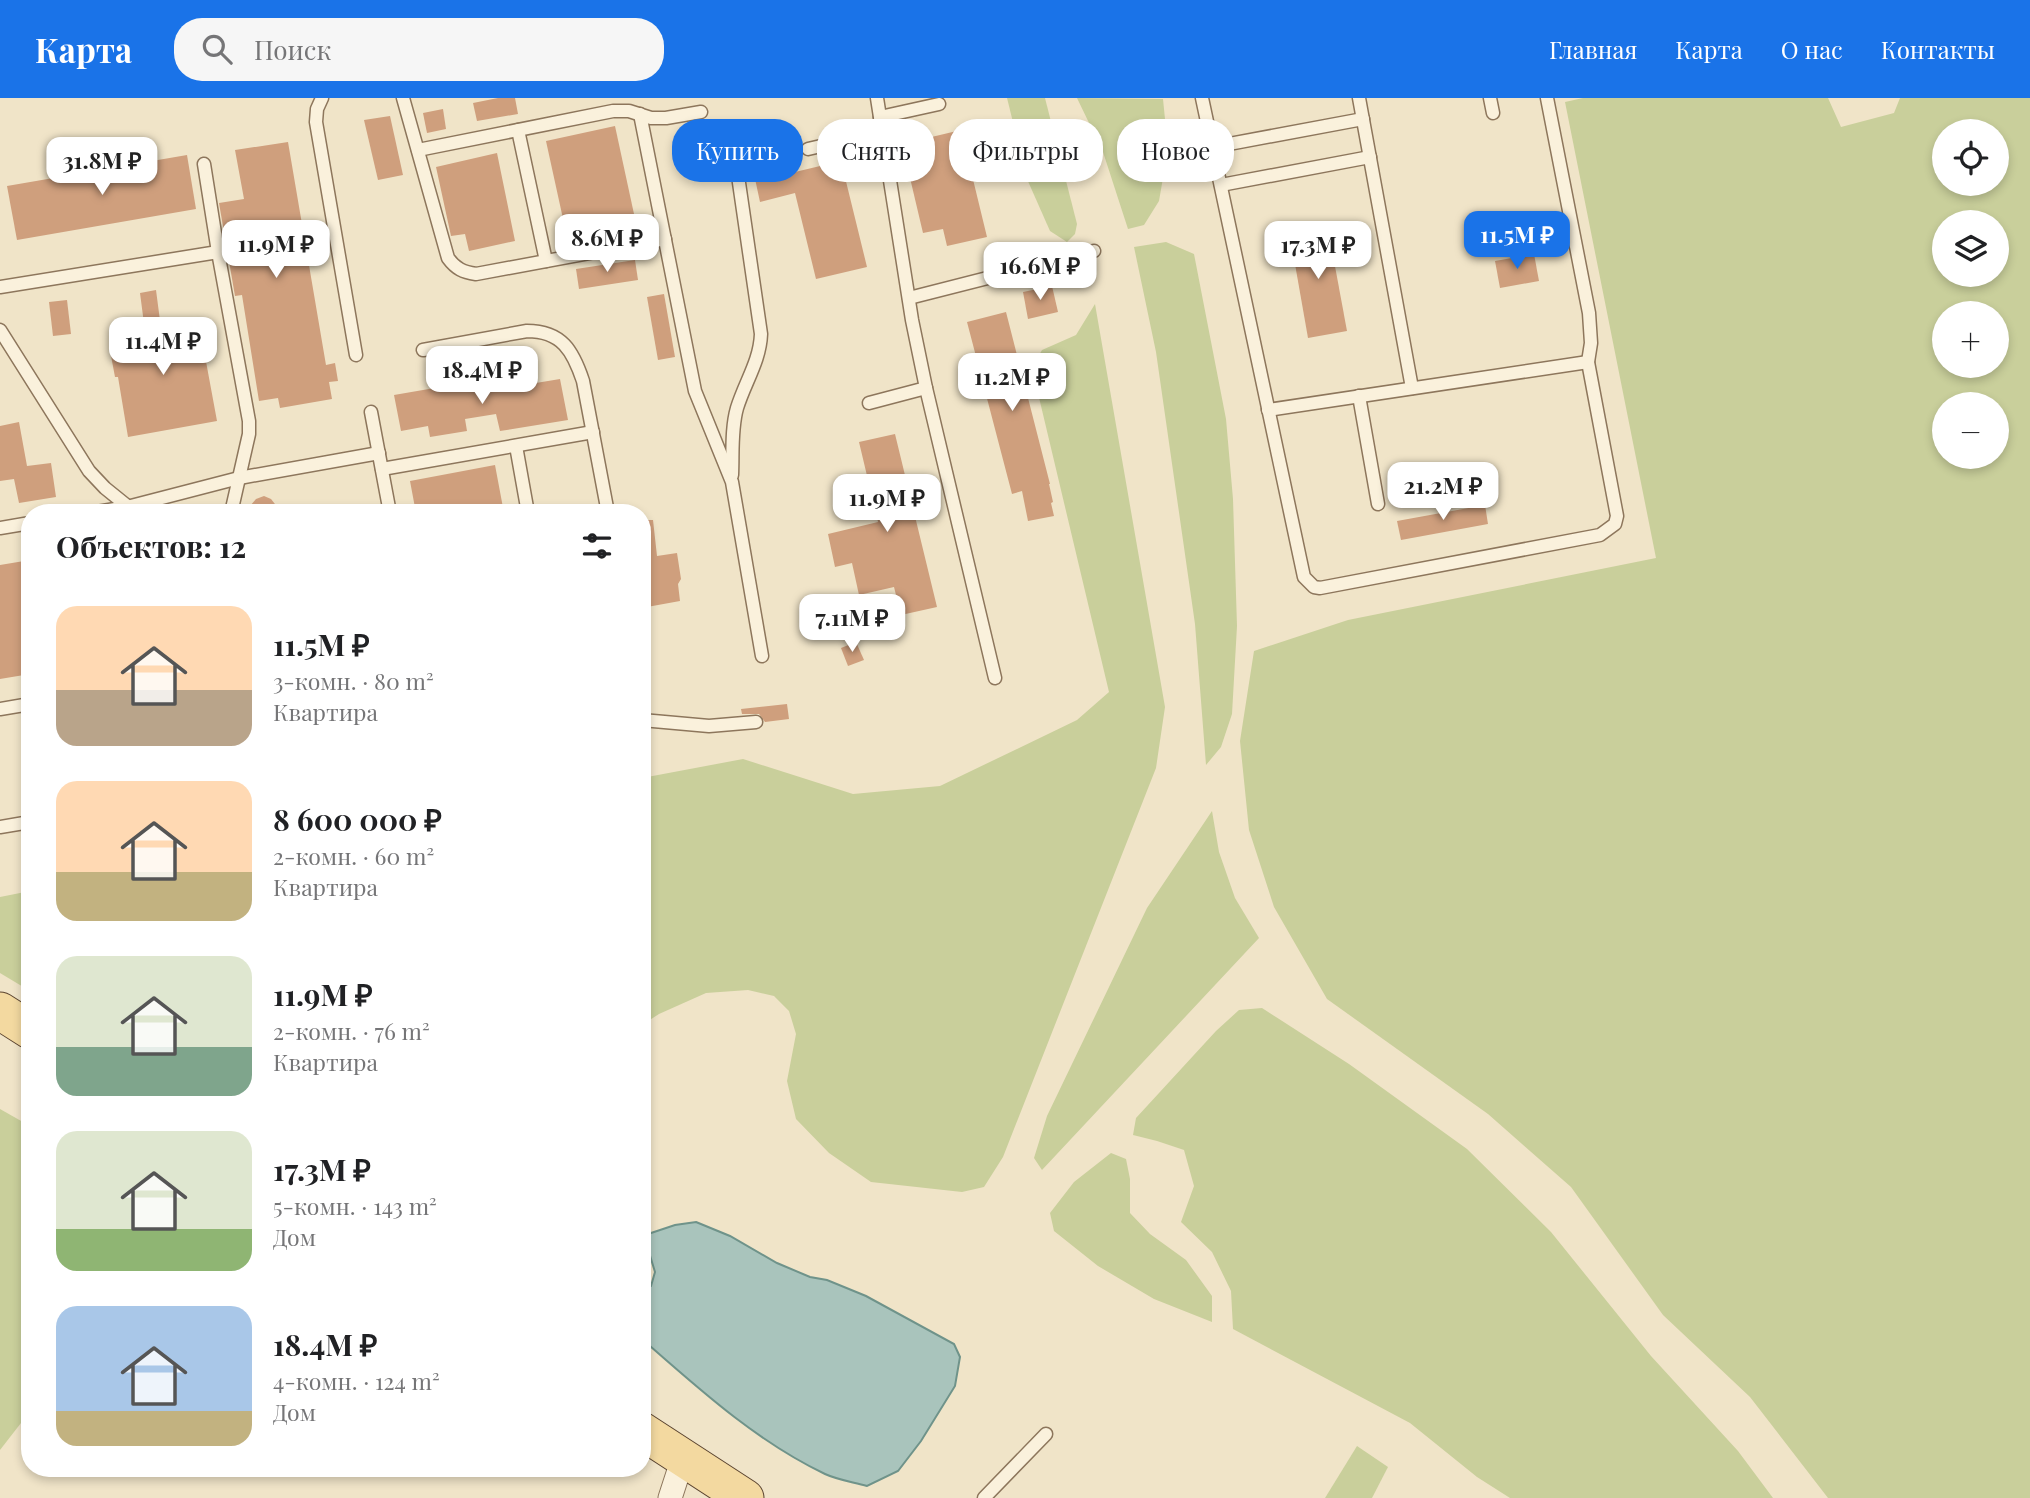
<!DOCTYPE html>
<html lang="ru">
<meta charset="utf-8">
<style>
body{margin:0;font-family:"Playfair Display",serif;background:#f6f6f6;color:#202124;height:100vh;display:flex;flex-direction:column;font-size:26px;white-space:nowrap}
*{box-sizing:border-box;margin:0}
p{font-size:23px;color:#757577}
.icon{flex:none;width:38px;height:38px;fill:none;stroke:currentColor;stroke-width:2;stroke-linecap:round;stroke-linejoin:round}
.map{position:relative;flex:1;overflow:hidden}
.sheet{position:absolute;left:21px;top:406px;width:630px;height:973px;display:flex;flex-direction:column;background:#fff;border-radius:28px;box-shadow:0 4px 10px #0003}
.sheet>*{flex:none}
.banner{position:absolute;left:672px;top:21px;width:665px;height:63px;display:flex;gap:14px}
.tools{position:absolute;left:1932px;top:21px;display:grid;gap:14px}
.tools a{display:grid;place-items:center;width:77px;height:77px;border-radius:50%;background:#fff;box-shadow:0 4px 10px #0003;font-size:35px}
.price{position:absolute;translate:-50% -60px;padding:0 16px;border-radius:14px;background:#fff;color:#222;font-size:23px;line-height:46px;filter:drop-shadow(0 2px 4px #0008)}
.price::after{content:'';position:absolute;left:50%;top:42px;width:21px;height:16px;margin-left:-10px;background:inherit;clip-path:polygon(0 0,100% 0,50% 100%)}
.price.on{background:#1a73e8;color:#fff}
ul{padding:0;list-style:none}
li{display:flex;align-items:center;gap:21px;height:175px;padding:0 35px}
li span{display:grid;place-items:center;flex:none;width:196px;height:140px;border-radius:21px;color:#555}
li>.icon{margin-inline-start:auto}
span .icon{width:84px;height:84px;fill:#fffc;stroke-width:1}
li b{font-size:30px}
h2{display:flex;justify-content:space-between;align-items:center;height:84px;padding:0 35px;font-size:30px}
.pill{padding:0 24px;border-radius:28px;background:#fff;box-shadow:0 4px 10px #0003;font-size:24px;line-height:63px}
.pill.on{background:#1a73e8;color:#fff}
header{display:flex;align-items:center;gap:42px;box-sizing:border-box;height:98px;padding:0 35px;background:#1a73e8;color:#fff}
header strong{font-size:33px}
nav{display:flex;gap:38px;margin-inline-start:auto;font-size:24px}
.search{width:490px;height:63px;background:#f6f6f6;display:flex;align-items:center;gap:18px;box-sizing:border-box;padding:0 24px;border-radius:28px;color:#757577;font-size:26px}
.map>svg:first-child{display:block}
</style>
<header>
<strong>Карта</strong>
<div class="search"><svg class="icon" aria-label="search" viewBox="0 0 24 24"><circle cx="10" cy="10" r="6"/><path d="M15 15l6 6"/></svg>Поиск</div>
<nav><a>Главная</a><a>Карта</a><a>О нас</a><a>Контакты</a></nav>
</header>
<div class="map">
<svg width="2030" height="1400" viewBox="0 0 2030 1400">
<rect width="100%" height="100%" fill="#f0e4c8"/>
<!-- green -->
<g fill="#c9cf9b" fill-rule="evenodd">
<path d="M1007,0H1045L1077,126L1075,136L1067,144L1050,133L1027,81Z"/>
<path d="M1077,0L1163,1L1168,51L1159,103L1144,127L1128,131L1103,54Z"/>
<path d="M1583,0H1828L1841,29L1894,15L1900,0H2030V1400H1828L1750,1299L1663,1217L1571,1089L1488,1016L1327,901L1274,809L1249,732L1240,643L1254,553L1348,522L1656,460L1565,4ZM1944,33H1997V86H1944ZM1944,124H1997V177H1944ZM1944,215H1997V268H1944ZM1944,306H1997V359H1944Z"/>
<path d="M1166,144L1194,156L1226,321L1233,401L1237,528L1232,616L1221,649L1206,667L1195,526L1156,254L1134,149Z"/>
<path d="M1095,206L1165,609L1156,670L1003,1059L984,1089L962,1094L871,1084L829,1055L796,1021L787,983L796,936L789,913L774,898L748,892L706,895L659,916L642,927V680L743,661L853,696L940,688L1077,622L1109,594L1032,270L1042,252L1076,237Z"/>
<path d="M1212,713L1219,754L1235,800L1259,840L1042,1072L1034,1060L1047,1018L1147,810Z"/>
<path d="M30,793V893L0,875V799Z"/>
<path d="M1262,910L1349,966L1467,1051L1551,1134L1651,1258L1738,1353L1773,1400H1510L1477,1379L1410,1325L1233,1231L1231,1193L1212,1154L1181,1124L1194,1088L1184,1052L1157,1043L1133,1037L1136,1020L1216,933L1239,912Z"/>
<path d="M0,1011L30,1028V1293L21,1325L0,1352Z"/>
<path d="M1111,1055L1126,1061L1130,1081V1115L1150,1136L1186,1162L1212,1198V1224L1154,1201L1098,1168L1054,1133L1050,1115L1074,1084Z"/>
<path d="M1357,1348L1388,1369L1372,1400H1325Z"/>
</g>
<!-- water -->
<path fill="#a9c4bc" stroke="#6f938a" stroke-width="2" d="M696,1124L730,1138L777,1165L810,1179L827,1182L866,1198L954,1246L960,1259L955,1288L921,1343L898,1373L867,1388C853,1384 838,1382 825,1376C756,1343 699,1291 642,1241V1192L651,1188L655,1174L648,1151V1136L675,1127Z"/>
<!-- building -->
<g fill="#cf9f7d">
<path d="M498,0H515L518,16L477,23L473,5Z"/>
<path d="M443,11L446,31L427,35L423,15Z"/>
<path d="M390,18L403,77L378,82L364,22Z"/>
<path d="M615,28L634,116L565,130L546,43Z"/>
<path d="M961,32L987,139L947,148L943,131L923,135L902,46Z"/>
<path d="M288,44L326,267L335,265L338,283L329,284L332,301L280,310L278,300L259,303L242,197L235,198L219,105L244,101L235,52Z"/>
<path d="M760,46L770,80L841,63L867,169L816,181L795,95L760,104L748,48Z"/>
<path d="M497,55L515,143L469,153L465,136L451,138L436,69Z"/>
<path d="M187,57L196,111L17,142L7,88Z"/>
<path d="M1327,125L1347,233L1308,240L1289,132Z"/>
<path d="M1534,156L1539,183L1500,190L1495,163Z"/>
<path d="M635,162L638,182L579,191L576,171Z"/>
<path d="M1052,188L1058,214L1028,221L1023,194Z"/>
<path d="M156,192L162,238L200,231L217,323L128,339L118,279H115L109,247L146,241L140,195Z"/>
<path d="M664,196L675,259L658,262L647,199Z"/>
<path d="M67,202L71,236L53,238L49,204Z"/>
<path d="M1006,214L1050,386H1049L1053,404L1051,405L1054,418L1028,423L1022,393L1012,396L967,224Z"/>
<path d="M535,279L536,285L560,281L568,322L500,333L496,316L465,321L467,333L430,339L428,328L401,333L394,297L481,282L482,288Z"/>
<path d="M19,324L27,368L51,365L56,399L19,405L14,381L0,383V328Z"/>
<path d="M895,336L937,509L901,517L894,489L859,497L852,465L835,469L828,436L878,424L859,344Z"/>
<path d="M495,367L504,415H416L410,383Z"/>
<path d="M264,398L271,401L282,415H244L256,401Z"/>
<path d="M1485,407L1488,426L1401,442L1397,423Z"/>
<path d="M642,422H653L657,458L677,455L681,481L678,486L680,503L647,509L644,487L642,488Z"/>
<path d="M30,462V576L0,581V467Z"/>
<path d="M856,544L864,562L848,568L841,550Z"/>
<path d="M787,606L789,621L765,624L759,616H742L741,611Z"/>
</g>
<g fill="none" stroke-linecap="round" stroke-linejoin="round">
<!-- service casing -->
<g stroke="#8d765c" stroke-width="15">
<g id="service">
<path d="M322,0L317,11L316,24L356,257"/>
<path d="M403,0L448,160C456,171 463,174 476,176L665,141"/>
<path d="M877,0L912,222L926,290L995,580"/>
<path d="M1202,0L1304,479L1314,489L1320,490L1600,437L1615,426L1617,418L1588,264L1591,245L1589,215L1547,0"/>
<path d="M1359,0L1412,290"/>
<path d="M1490,0L1493,15"/>
<path d="M640,16L695,293L732,384L762,558"/>
<path d="M880,19L939,6"/>
<path d="M518,32L546,163"/>
<path d="M1213,49L1363,21"/>
<path d="M808,51L882,34"/>
<path d="M418,52L613,13H629L651,20H666L701,14"/>
<path d="M204,66L218,154"/>
<path d="M1221,87L1370,59"/>
<path d="M0,189L218,154L249,323V336L231,415"/>
<path d="M909,200L1094,153"/>
<path d="M0,232L89,373L105,390L131,411"/>
<path d="M423,252L527,233C562,233 573,253 583,283L608,415"/>
<path d="M1359,298L1378,406"/>
<path d="M869,305L926,290"/>
<path d="M1268,312L1588,264"/>
<path d="M371,314L390,415"/>
<path d="M516,348L528,415"/>
<path d="M382,371L593,334"/>
<path d="M732,377C733,355 731,331 737,310C745,284 760,263 761,236L737,71"/>
<path d="M91,415L127,409L239,380L379,355"/>
<path d="M0,430L30,425"/>
<path d="M0,611L30,606"/>
<path d="M642,622L709,628L756,624"/>
<path d="M0,729L30,724"/>
<path d="M984,1400L1046,1336"/>
</g>
</g>
<!-- minor casing -->
<g stroke="#8d765c" stroke-width="25">
<path id="minor" d="M670,1400L683,1360"/>
</g>
<!-- primary casing -->
<g stroke="#5b4430" stroke-width="39">
<g id="primary">
<path d="M0,913L30,932"/>
<path d="M642,1333L745,1400"/>
</g>
</g>
<!-- service -->
<use href="#service" stroke="#faf1dc" stroke-width="12"/>
<!-- minor -->
<use href="#minor" stroke="#faf1dc" stroke-width="23"/>
<!-- primary -->
<use href="#primary" stroke="#f3d9a0" stroke-width="37"/>
</g>
</svg>
<div class="tools">
<a><svg class="icon" aria-label="locate" viewBox="0 0 24 24"><circle cx="12" cy="12" r="6"/><path d="M12 2v4M12 18v4M2 12h4M18 12h4"/></svg></a>
<a><svg class="icon" aria-label="layers" viewBox="0 0 24 24"><path d="M12 4l9 5-9 5-9-5zM3 14l9 5 9-5"/></svg></a>
<a>+</a>
<a>−</a>
</div>
<b class="price" style="left:102px;top:99px">31.8M ₽</b>
<b class="price on" style="left:1517px;top:173px">11.5M ₽</b>
<b class="price" style="left:607px;top:176px">8.6M ₽</b>
<b class="price" style="left:276px;top:182px">11.9M ₽</b>
<b class="price" style="left:1318px;top:183px">17.3M ₽</b>
<b class="price" style="left:1040px;top:204px">16.6M ₽</b>
<b class="price" style="left:163px;top:279px">11.4M ₽</b>
<b class="price" style="left:482px;top:308px">18.4M ₽</b>
<b class="price" style="left:1012px;top:315px">11.2M ₽</b>
<b class="price" style="left:1443px;top:424px">21.2M ₽</b>
<b class="price" style="left:887px;top:436px">11.9M ₽</b>
<b class="price" style="left:852px;top:556px">7.11M ₽</b>
<div class="banner">
<a class="pill on">Купить</a>
<a class="pill">Снять</a>
<a class="pill">Фильтры</a>
<a class="pill">Новое</a>
</div>
<section class="sheet">
<h2>Объектов: 12<svg class="icon" aria-label="filters" viewBox="0 0 24 24"><path d="M4 7h16M4 17h16"/><circle cx="9" cy="7" r="2"/><circle cx="15" cy="17" r="2"/></svg></h2>
<ul>
<li><span style="background:linear-gradient(#ffd9b3 60%,#b9a48a 0)"><svg class="icon" aria-label="home" viewBox="0 0 24 24"><path d="M3 11l9-7 9 7M6 9v11h12V9"/></svg></span><div><b>11.5M ₽</b><p>3-комн. · 80 m²</p><p>Квартира</p></div></li>
<li><span style="background:linear-gradient(#ffd9b3 65%,#c2b280 0)"><svg class="icon" aria-label="home" viewBox="0 0 24 24"><path d="M3 11l9-7 9 7M6 9v11h12V9"/></svg></span><div><b>8 600 000 ₽</b><p>2-комн. · 60 m²</p><p>Квартира</p></div></li>
<li><span style="background:linear-gradient(#dfe7d0 65%,#7fa58c 0)"><svg class="icon" aria-label="home" viewBox="0 0 24 24"><path d="M3 11l9-7 9 7M6 9v11h12V9"/></svg></span><div><b>11.9M ₽</b><p>2-комн. · 76 m²</p><p>Квартира</p></div></li>
<li><span style="background:linear-gradient(#dfe7d0 70%,#8fb573 0)"><svg class="icon" aria-label="home" viewBox="0 0 24 24"><path d="M3 11l9-7 9 7M6 9v11h12V9"/></svg></span><div><b>17.3M ₽</b><p>5-комн. · 143 m²</p><p>Дом</p></div></li>
<li><span style="background:linear-gradient(#a9c7e8 75%,#c2b280 0)"><svg class="icon" aria-label="home" viewBox="0 0 24 24"><path d="M3 11l9-7 9 7M6 9v11h12V9"/></svg></span><div><b>18.4M ₽</b><p>4-комн. · 124 m²</p><p>Дом</p></div></li>
</ul>
</section>
</div>
